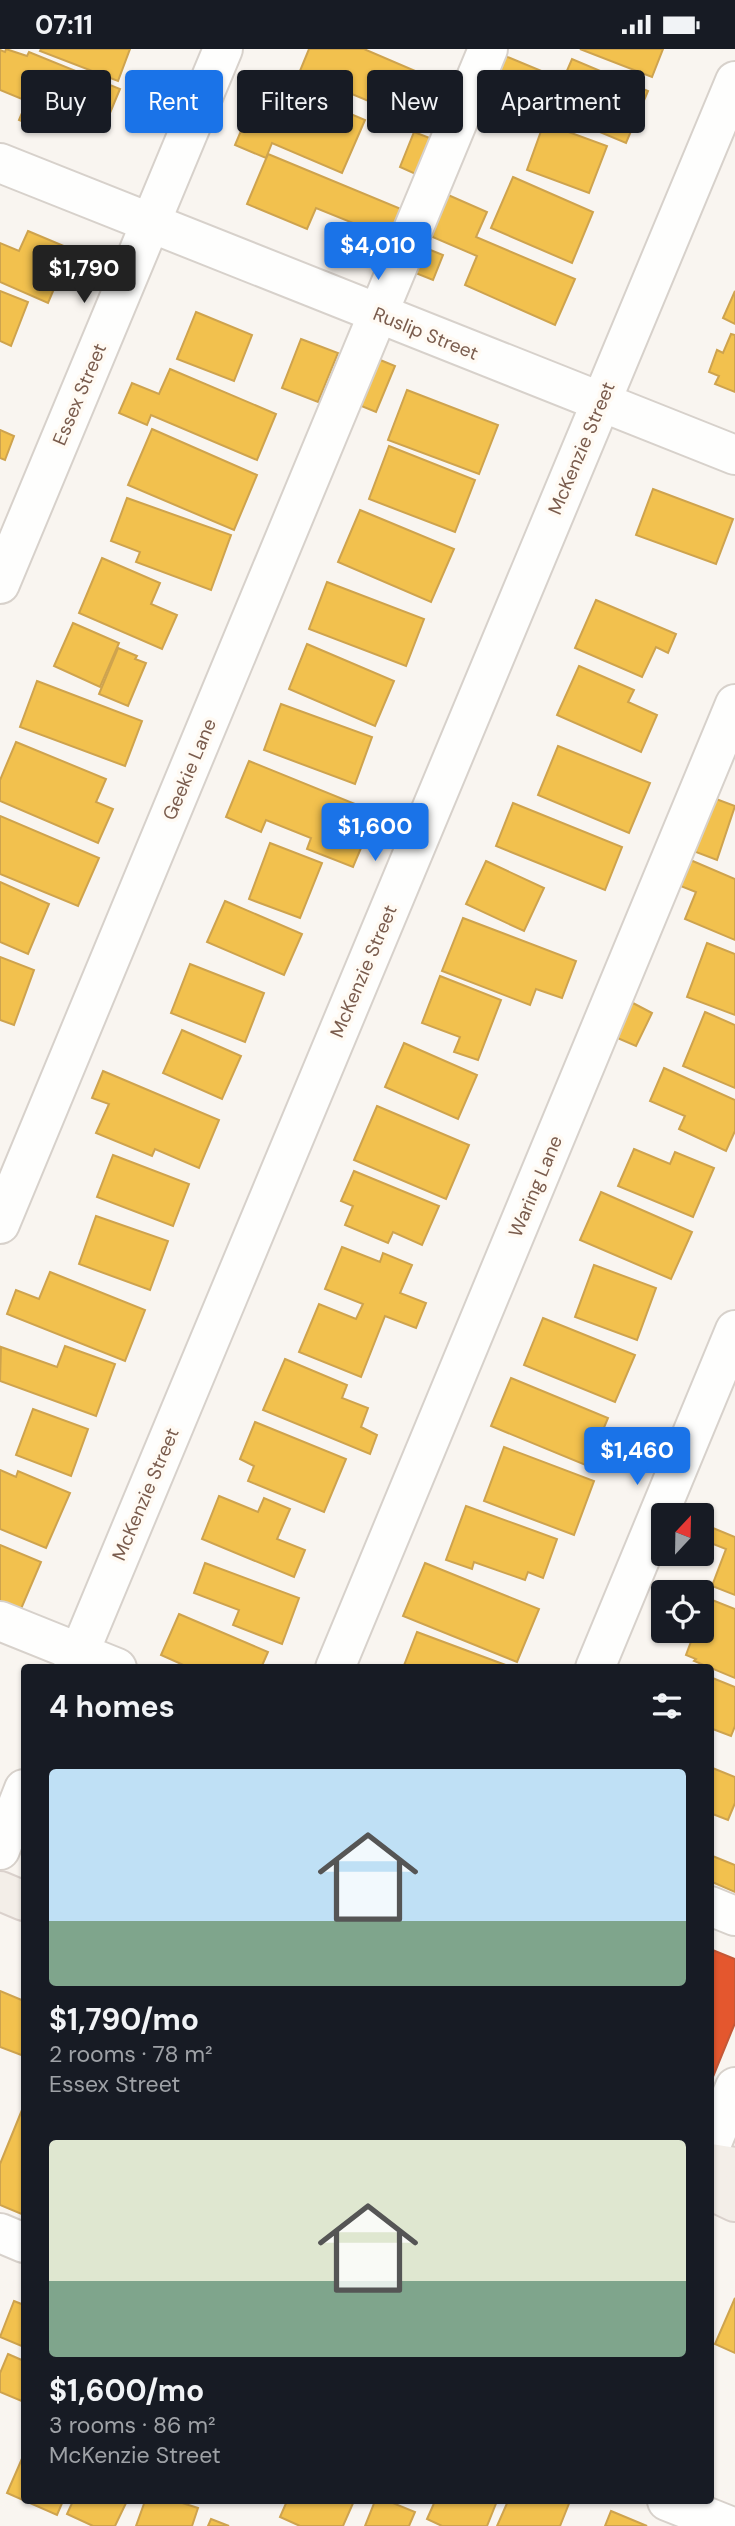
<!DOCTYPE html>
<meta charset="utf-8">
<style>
body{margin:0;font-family:"DM Sans",sans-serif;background:#242831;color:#f1f3f6;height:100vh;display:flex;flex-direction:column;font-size:26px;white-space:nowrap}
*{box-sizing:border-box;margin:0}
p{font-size:23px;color:#9ea1a6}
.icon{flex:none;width:38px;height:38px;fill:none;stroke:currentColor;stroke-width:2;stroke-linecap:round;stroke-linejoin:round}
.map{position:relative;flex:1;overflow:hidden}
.panel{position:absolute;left:21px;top:1615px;width:693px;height:840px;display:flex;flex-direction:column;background:#171b24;border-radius:7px;box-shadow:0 2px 5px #0004}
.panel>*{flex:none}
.hud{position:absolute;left:21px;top:21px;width:693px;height:63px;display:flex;gap:14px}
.needle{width:46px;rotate:22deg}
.fabs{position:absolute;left:651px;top:1454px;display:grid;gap:14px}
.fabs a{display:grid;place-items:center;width:63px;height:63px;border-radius:7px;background:#171b24;box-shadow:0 2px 5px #0004;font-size:35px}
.price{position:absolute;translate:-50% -60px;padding:0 16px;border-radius:7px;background:#1a73e8;color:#fff;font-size:23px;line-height:46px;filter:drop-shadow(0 2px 4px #0008)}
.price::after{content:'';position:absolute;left:50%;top:42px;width:21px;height:16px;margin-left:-10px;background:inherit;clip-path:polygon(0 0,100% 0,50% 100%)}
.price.on{background:#222;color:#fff}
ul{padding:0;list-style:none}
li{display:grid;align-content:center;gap:14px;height:371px;padding:0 28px}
li span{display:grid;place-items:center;height:217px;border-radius:7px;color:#555}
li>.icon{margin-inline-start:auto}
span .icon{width:126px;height:126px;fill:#fffc;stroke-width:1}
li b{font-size:30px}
h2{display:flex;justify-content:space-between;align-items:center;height:84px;padding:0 28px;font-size:30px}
.tag{padding:0 24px;border-radius:7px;background:#171b24;box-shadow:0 2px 5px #0004;font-size:24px;line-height:63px}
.tag.on{background:#1a73e8;color:#fff}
.status{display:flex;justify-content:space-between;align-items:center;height:49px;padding:0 35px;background:#171b24;direction:ltr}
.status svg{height:19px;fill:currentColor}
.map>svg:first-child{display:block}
</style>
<div class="status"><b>07:11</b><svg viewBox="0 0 49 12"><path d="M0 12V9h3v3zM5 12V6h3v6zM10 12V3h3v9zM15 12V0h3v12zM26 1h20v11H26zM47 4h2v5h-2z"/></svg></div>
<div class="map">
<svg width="735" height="2477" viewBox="0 0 735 2477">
<rect width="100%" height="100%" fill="#f9f5f0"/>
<!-- homes -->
<g fill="#f2c14e" stroke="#cea34e" stroke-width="2">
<path d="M6,0L27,7L29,3L120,40L105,76L47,56L38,79L19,71L27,52L0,41V1L5,3Z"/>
<path d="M41,0H130L118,32L40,2Z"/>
<path d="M309,0H364L420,24L402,66L328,35L324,46L295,34Z"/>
<path d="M580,0H663L652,28Z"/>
<path d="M498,4L563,31L572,10L648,42L626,94L485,35Z"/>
<path d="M294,41L365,71L342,124L272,94L266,109L235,96L249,63L279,75Z"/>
<path d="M544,74L607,97L589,144L527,121Z"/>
<path d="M414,83L435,91L420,127L400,118Z"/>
<path d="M268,105L401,160L390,189L316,159L307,180L247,155Z"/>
<path d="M513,128L593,163L572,214L491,179Z"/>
<path d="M439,142L487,163L476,188L575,230L555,276L465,236L477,207L421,183Z"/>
<path d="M28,182L71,200L48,254L0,233V194L19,202Z"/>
<path d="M418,196L443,206L433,231L408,221Z"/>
<path d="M0,242L28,253L11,297L0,292Z"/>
<path d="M735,242V275L723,269Z"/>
<path d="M196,263L252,286L234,332L177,310Z"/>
<path d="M731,285L735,286V343L715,335L719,327L709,323L717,301L723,304Z"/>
<path d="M301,290L338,304L318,353L282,339Z"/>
<path d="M373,308L395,317L376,363L354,354Z"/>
<path d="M170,320L276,365L257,411L151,366L147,376L119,364L132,334L159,345Z"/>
<path d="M407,341L498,376L479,425L388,391Z"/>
<path d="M152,380L257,426L234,481L128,436Z"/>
<path d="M0,381L14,387L5,411L0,409Z"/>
<path d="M389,397L475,431L455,483L369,450Z"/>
<path d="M653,440L733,470L716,515L636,486Z"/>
<path d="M127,449L231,486L211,541L136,513L140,503L111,492Z"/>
<path d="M360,461L454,500L431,553L338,513Z"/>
<path d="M102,509L160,534L151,555L177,566L162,600L79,564Z"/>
<path d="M327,533L424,570L406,617L309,580Z"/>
<path d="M596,551L676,585L668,604L656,598L642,628L575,599Z"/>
<path d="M73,574L119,594L100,638L54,617Z"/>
<path d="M307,595L394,632L375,677L289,640Z"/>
<path d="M118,599L137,607L135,610L146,614L128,657L99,645Z"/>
<path d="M579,617L634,641L628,653L657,666L641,703L557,666Z"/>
<path d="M37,632L142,672L125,717L20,678Z"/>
<path d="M281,655L372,688L355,735L264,701Z"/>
<path d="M16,693L106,730L96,753L113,760L98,794L0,752V731Z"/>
<path d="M558,697L650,734L629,784L538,746Z"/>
<path d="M249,712L360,757L348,785L364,792L353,818L307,800L311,789L266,771L261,783L226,768Z"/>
<path d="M708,747L735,757L717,811L688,800Z"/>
<path d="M513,754L622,798L605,841L496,797Z"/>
<path d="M0,767L99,809L78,857L0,825Z"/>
<path d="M270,794L322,814L300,869L249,850Z"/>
<path d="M688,810L735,830V891L685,870L696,843L678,836Z"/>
<path d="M486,812L544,839L524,882L466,855Z"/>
<path d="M0,833L49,855L28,905L0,893Z"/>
<path d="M225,852L302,885L284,926L207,893Z"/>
<path d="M463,869L576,912L562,949L536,940L530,956L442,922Z"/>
<path d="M707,894L735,905V966L687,948Z"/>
<path d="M0,908L34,921L14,976L0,971Z"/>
<path d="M190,915L264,944L245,993L171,964Z"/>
<path d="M440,927L501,951L478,1011L454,1003L460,988L422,974Z"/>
<path d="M631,953L652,964L636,997L615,988Z"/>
<path d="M705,963L735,976V1039L683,1017Z"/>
<path d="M182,981L241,1007L222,1050L163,1024Z"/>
<path d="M404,994L477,1026L458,1070L385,1038Z"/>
<path d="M664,1019L735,1051V1082L726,1102L679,1080L685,1067L650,1052Z"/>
<path d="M103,1022L219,1071L199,1119L155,1100L152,1107L96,1084L109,1055L92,1049Z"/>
<path d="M377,1057L469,1096L446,1150L354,1111Z"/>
<path d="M634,1100L670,1115L675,1103L714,1119L693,1168L618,1137Z"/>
<path d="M113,1106L189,1135L173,1177L97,1148Z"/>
<path d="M354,1122L439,1157L422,1196L393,1183L388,1194L345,1176L353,1157L341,1152Z"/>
<path d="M601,1143L692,1183L671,1230L580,1191Z"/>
<path d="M96,1167L168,1192L150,1241L79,1215Z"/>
<path d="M342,1198L380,1213L383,1204L412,1216L400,1244L426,1254L416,1279L385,1267L361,1328L299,1303L319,1255L356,1270L363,1255L325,1240Z"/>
<path d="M594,1216L656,1239L637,1291L575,1268Z"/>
<path d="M50,1223L145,1261L125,1312L7,1265L16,1241L39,1250Z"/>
<path d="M543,1269L635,1306L615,1353L524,1316Z"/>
<path d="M65,1297L115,1315L96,1367L0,1332L1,1298L57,1318Z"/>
<path d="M285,1310L347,1336L342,1349L368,1359L361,1378L377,1386L370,1405L263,1361Z"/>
<path d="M511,1329L608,1369L588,1417L491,1377Z"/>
<path d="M33,1360L88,1380L71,1427L16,1406Z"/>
<path d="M255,1373L346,1410L324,1463L248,1432L254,1417L240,1410Z"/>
<path d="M504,1398L594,1432L574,1486L484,1452Z"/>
<path d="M0,1421L16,1428L18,1422L70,1444L46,1499L0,1480Z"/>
<path d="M219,1447L258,1463L264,1449L290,1460L277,1490L305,1501L294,1528L202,1490Z"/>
<path d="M466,1457L557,1490L543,1529L528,1523L525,1531L474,1513L472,1520L446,1511Z"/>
<path d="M708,1477L735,1488V1546L712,1537L726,1500L703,1491Z"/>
<path d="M0,1496L41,1513L18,1567L0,1559Z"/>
<path d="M205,1514L299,1549L282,1595L233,1576L239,1561L194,1544Z"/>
<path d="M425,1514L539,1560L517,1613L403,1567Z"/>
<path d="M702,1547L735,1560V1629L694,1612L696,1610L686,1606L695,1582H702Z"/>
<path d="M179,1565L268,1603L261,1619H190L161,1606Z"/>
<path d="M417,1583L511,1618L403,1619Z"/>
<path d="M710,1628L735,1638V1677L731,1687L710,1679Z"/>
<path d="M710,1718L735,1728V1754L728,1771L710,1764Z"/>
<path d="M710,1806L735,1816V1843L710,1832Z"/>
<path d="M0,1942L24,1952V2007L0,1998Z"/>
<path d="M24,2056V2166L0,2156V2115Z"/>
<path d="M735,2249V2304L715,2295Z"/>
<path d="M14,2252L24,2256V2298L0,2288Z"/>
<path d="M8,2305L24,2312V2353L0,2343V2324Z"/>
<path d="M24,2405V2452H63L57,2466L7,2444Z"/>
<path d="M73,2452H127L115,2477H93L67,2465Z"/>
<path d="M145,2452H176L198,2459L192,2477H136Z"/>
<path d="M287,2452H354L343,2477H300L280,2468Z"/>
<path d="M375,2452H388L415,2463L409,2477H365Z"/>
<path d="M435,2452H497L487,2477H442L427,2470Z"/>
<path d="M508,2452H570L560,2477H497Z"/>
<path d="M611,2462L647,2477H605Z"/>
<path d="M211,2470L229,2477H208Z"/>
</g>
<!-- shops -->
<path fill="#e4572e" stroke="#c45837" stroke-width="2" d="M710,1900L735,1910V1974L710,2035Z"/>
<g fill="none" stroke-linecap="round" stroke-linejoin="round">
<!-- minor casing -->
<g stroke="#d7d1cb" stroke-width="42">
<g id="minor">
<path d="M0,114L735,406"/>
<path d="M0,535L223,0"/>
<path d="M0,1175L488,0"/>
<path d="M0,1572L117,1619"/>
<path d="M73,1619L735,32"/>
<path d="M335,1619L735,655"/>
<path d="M595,1619L735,1281"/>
<path d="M0,1801L24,1740"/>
<path d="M710,1857L735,1867"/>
<path d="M710,2099L735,2038"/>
<path d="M0,2184L24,2194"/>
<path d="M667,2452L730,2477"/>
</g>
</g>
<!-- major casing -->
<g stroke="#dad1cc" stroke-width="42">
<g id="major">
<path d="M0,1842L24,1852"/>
<path d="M710,2114L735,2118"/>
<path d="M710,2141L735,2153"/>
</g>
</g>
<!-- minor -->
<use href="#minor" stroke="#fefefd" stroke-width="38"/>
<!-- major -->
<use href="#major" stroke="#f3eee8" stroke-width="38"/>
</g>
<g text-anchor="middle" stroke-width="7" stroke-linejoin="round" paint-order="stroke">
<!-- street labels -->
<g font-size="19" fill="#7a5c4d" stroke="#fffaf3">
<text transform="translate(426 284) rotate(22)" y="7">Ruslip Street</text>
<text transform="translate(79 345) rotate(-67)" y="7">Essex Street</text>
<text transform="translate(581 399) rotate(-67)" y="7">McKenzie Street</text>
<text transform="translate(189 720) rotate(-67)" y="7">Geekie Lane</text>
<text transform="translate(363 922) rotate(-67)" y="7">McKenzie Street</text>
<text transform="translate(535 1137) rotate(-67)" y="7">Waring Lane</text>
<text transform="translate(145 1445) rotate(-67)" y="7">McKenzie Street</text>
</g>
</g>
</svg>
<div class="fabs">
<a><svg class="needle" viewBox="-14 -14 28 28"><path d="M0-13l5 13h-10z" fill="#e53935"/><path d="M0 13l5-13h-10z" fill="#9ea1a6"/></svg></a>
<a><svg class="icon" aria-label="locate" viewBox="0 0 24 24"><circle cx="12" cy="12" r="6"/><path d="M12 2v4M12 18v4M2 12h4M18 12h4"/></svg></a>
</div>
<b class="price" style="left:378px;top:233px">$4,010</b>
<b class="price on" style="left:84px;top:256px">$1,790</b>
<b class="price" style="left:375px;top:814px">$1,600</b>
<b class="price" style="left:637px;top:1438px">$1,460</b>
<div class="hud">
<a class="tag">Buy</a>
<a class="tag on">Rent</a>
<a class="tag">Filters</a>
<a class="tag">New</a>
<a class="tag">Apartment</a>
</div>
<section class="panel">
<h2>4 homes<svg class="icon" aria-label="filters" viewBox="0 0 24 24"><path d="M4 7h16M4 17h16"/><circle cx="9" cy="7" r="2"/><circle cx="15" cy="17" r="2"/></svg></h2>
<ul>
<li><span style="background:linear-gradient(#bfe0f5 70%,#7fa58c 0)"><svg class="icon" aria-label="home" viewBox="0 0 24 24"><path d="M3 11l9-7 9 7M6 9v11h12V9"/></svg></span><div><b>$1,790/mo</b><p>2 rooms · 78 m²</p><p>Essex Street</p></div></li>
<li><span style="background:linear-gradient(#dfe7d0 65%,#7fa58c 0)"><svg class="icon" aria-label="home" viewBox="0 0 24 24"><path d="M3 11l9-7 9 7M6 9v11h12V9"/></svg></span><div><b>$1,600/mo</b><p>3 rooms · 86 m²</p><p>McKenzie Street</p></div></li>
</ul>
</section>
</div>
